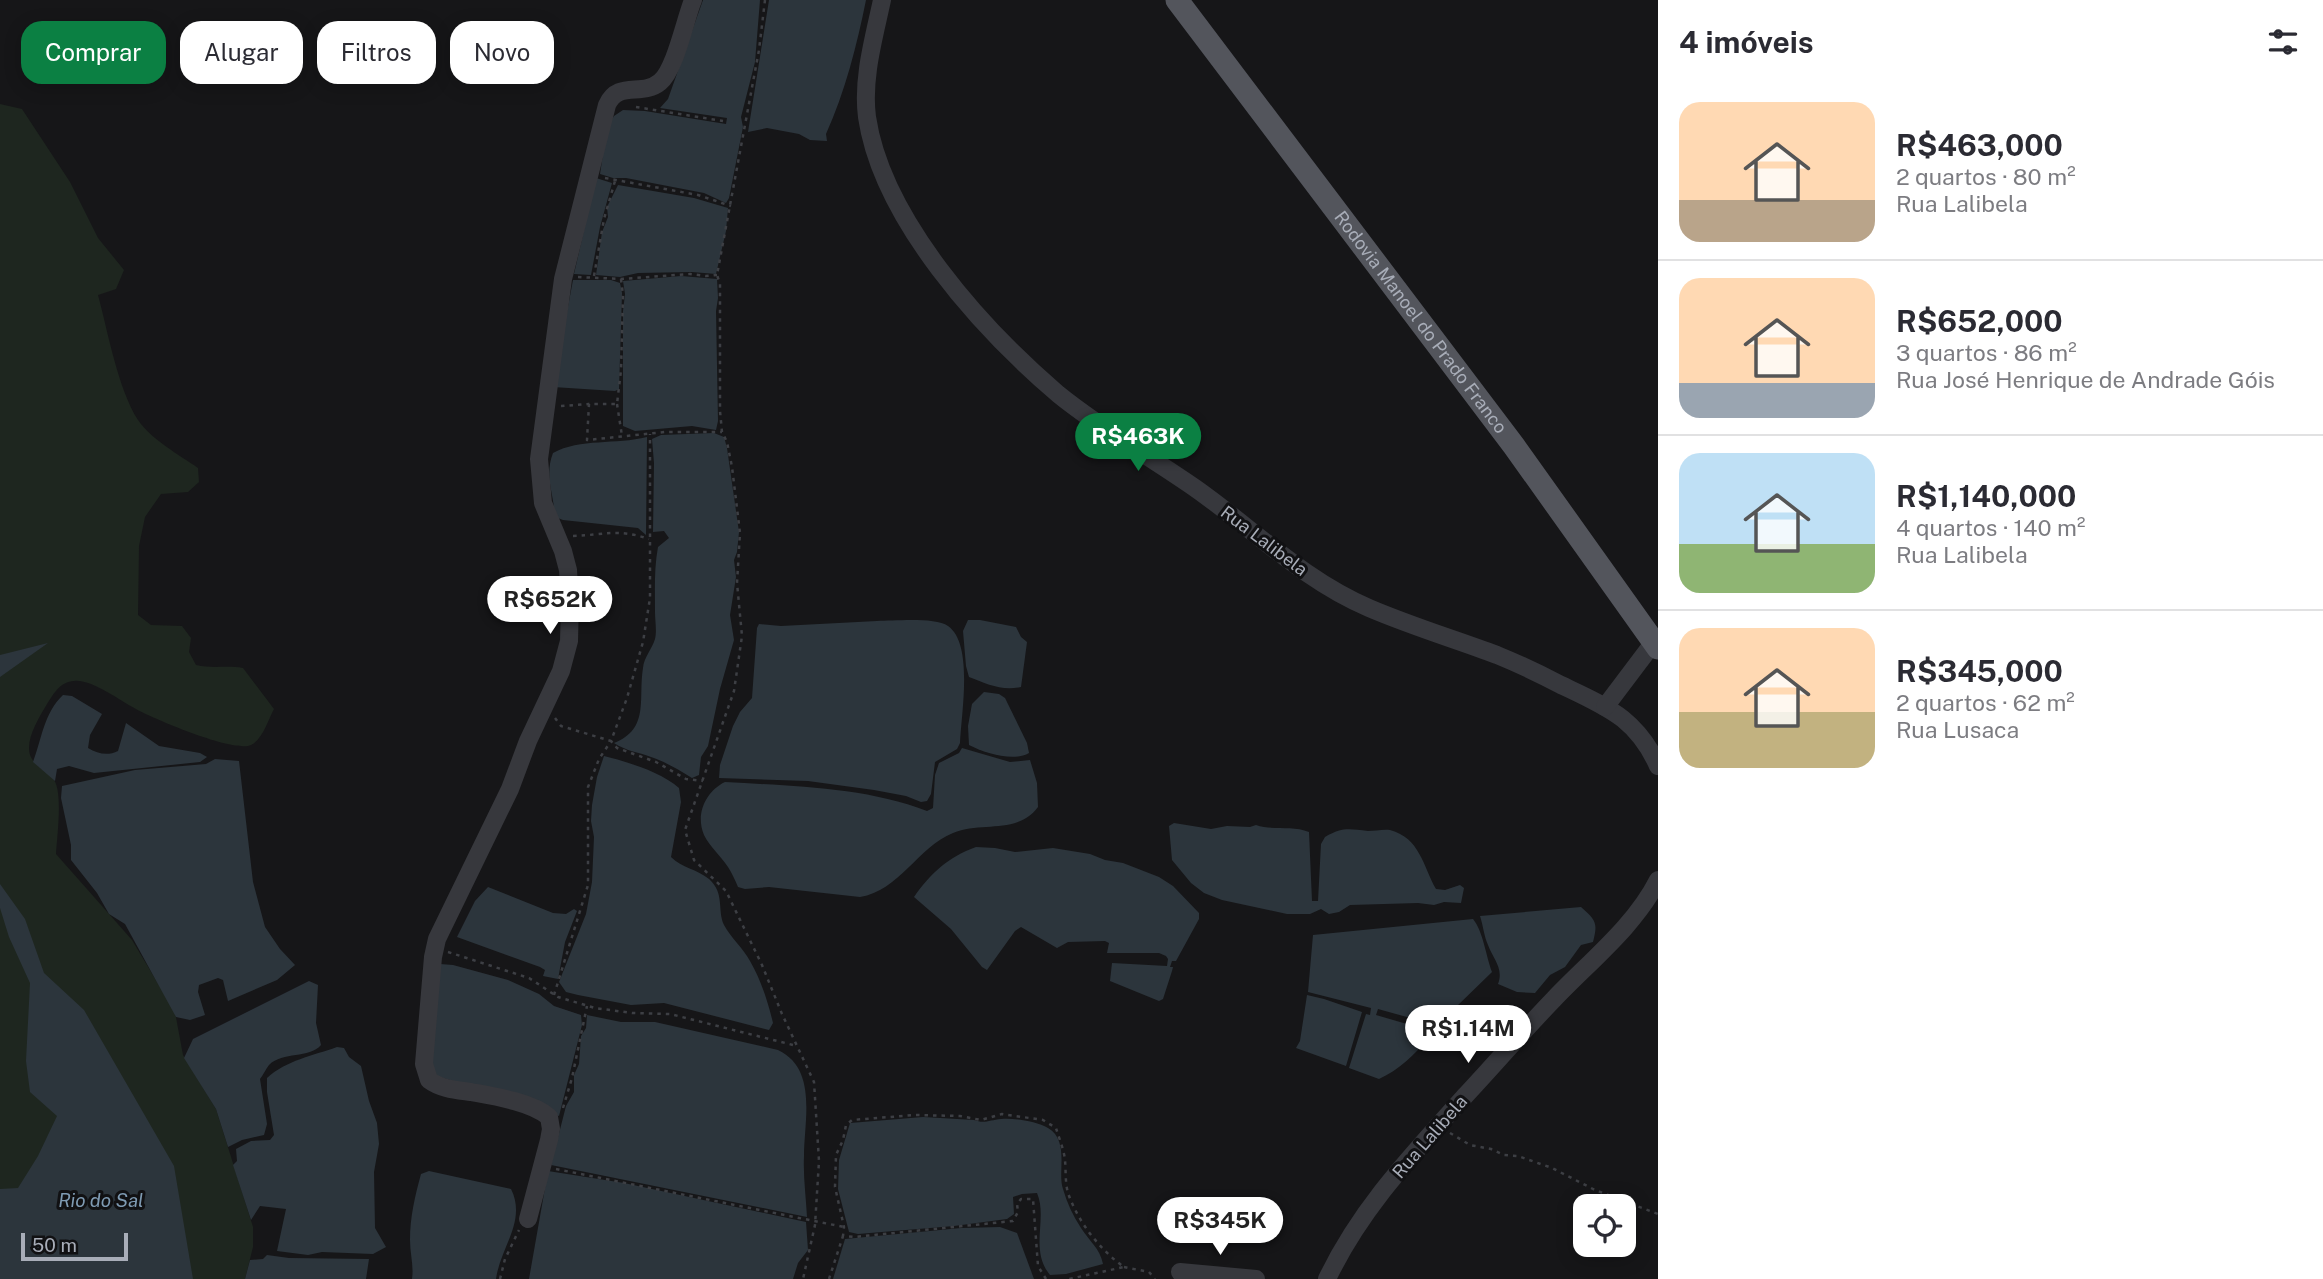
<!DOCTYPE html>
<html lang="pt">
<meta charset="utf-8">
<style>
body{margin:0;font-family:"Public Sans",sans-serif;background:#f7f7f7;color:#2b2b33;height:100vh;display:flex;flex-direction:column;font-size:26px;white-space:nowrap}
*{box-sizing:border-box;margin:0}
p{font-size:23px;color:#7c7c81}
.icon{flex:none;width:38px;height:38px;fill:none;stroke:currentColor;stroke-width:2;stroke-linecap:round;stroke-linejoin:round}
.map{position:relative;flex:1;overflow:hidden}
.sheet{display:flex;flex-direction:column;background:#fff;width:665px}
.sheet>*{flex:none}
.top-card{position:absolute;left:21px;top:21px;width:665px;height:63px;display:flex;gap:14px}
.fabs{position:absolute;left:1573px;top:1194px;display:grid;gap:14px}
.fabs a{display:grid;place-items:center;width:63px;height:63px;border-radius:14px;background:#fff;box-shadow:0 4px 18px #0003;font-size:35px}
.scale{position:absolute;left:21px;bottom:18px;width:107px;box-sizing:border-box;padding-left:7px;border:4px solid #a8adb8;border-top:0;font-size:19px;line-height:24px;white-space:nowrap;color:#a8adb8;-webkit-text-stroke:5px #111113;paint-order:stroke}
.price{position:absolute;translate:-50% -60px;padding:0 16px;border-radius:24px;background:#fff;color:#222;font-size:23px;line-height:46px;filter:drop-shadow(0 2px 4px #0008)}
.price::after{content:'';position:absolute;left:50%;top:42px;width:21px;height:16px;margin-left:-10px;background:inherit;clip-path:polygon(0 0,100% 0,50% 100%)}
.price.active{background:#0b8043;color:#fff}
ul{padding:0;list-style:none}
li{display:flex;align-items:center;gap:21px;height:175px;padding:0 21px}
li+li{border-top:2px solid #e1e1e2}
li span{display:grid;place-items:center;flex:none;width:196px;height:140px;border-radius:21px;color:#555}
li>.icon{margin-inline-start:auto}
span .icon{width:84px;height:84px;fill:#fffc;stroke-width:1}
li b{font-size:30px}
h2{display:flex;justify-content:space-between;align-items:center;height:84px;padding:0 21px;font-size:30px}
.pill{padding:0 24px;border-radius:21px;background:#fff;box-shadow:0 4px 18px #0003;font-size:24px;line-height:63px}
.pill.active{background:#0b8043;color:#fff}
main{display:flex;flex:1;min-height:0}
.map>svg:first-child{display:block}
</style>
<main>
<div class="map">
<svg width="1658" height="1279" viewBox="0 0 1658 1279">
<rect width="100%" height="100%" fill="#161618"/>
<!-- green -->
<path fill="#1e261f" d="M0,104L22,109L70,182L98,238L124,270L116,289L98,295C108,332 118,389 138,420C152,440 178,454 198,468L199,482L188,492L161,494L145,517L139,546L138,615L151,625L182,626L191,638L189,652L196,665C213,669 227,665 243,668L274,709C268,720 263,739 251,745C234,753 154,719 136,709C120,701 92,679 74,681C60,682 54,693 47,704C40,716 29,733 29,748C29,765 46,769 54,780C63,793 57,837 56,854L132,940L175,1012L183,1055L216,1109L253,1227V1247L245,1279H0Z"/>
<!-- water -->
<g fill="#2c353c">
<path d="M703,0H760L755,62L741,117L743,127L729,198L726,203L704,193L626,178H613L600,174L607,128L614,116L623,110L645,111L726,124L727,118L660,108L668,99Z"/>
<path d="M769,0H866C857,45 845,92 826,134L827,141L810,140L799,134L767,128L748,132Z"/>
<path d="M596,178L612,183L600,227L591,275L574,274Z"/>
<path d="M618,185L694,198L728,208L726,231L716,274L692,272L638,273L620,277L596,275L602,232L608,217L607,207Z"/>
<path d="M681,276L717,279L718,298L716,311L718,421L716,430L692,426L635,431L623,426V311L625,294L623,281Z"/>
<path d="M573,280H611L620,283L622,293L619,389L615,391L553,387Z"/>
<path d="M714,433L724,437L727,448L739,532L737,552L734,560L736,577L730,615L734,640L720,689L708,746L701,757L699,775L692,778C679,770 666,762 651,757C638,752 626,751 614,743C650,729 638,699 643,668C644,657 652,649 655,639C657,631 655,620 655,612C655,589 654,569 658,547L669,538L664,531L653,532L654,463L652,439L661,435Z"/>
<path d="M647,437L646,535L638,528L563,520L555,517C554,494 544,476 553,453C580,438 616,445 647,437Z"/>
<path d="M968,620H980L1016,627L1021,637L1027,642L1021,687C1001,691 987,684 969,677L966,666L963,631Z"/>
<path d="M877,621C894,621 935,617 948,626C974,644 961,715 960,743L957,749L935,762L931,794L927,801L921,802L906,796L874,790L808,781L719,778L720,765L733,726L740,712L752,698L757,628L759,624L781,626Z"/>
<path d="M48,643L0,677V655Z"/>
<path d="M984,692L999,694L1005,698L1027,743L1029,753C1014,762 984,753 969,745L968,726L972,704Z"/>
<path d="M63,695L72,696L102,714L90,735L88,748C98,754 108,756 118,751L126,723L159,746L200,753L207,757L200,762L94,773L69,766L57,769L55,781L33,762C42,738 44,713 63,695Z"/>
<path d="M962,748L1010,762L1030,760L1037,783L1038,807C1017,835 983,821 953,833C918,847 899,891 860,897L769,887L745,889L738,887C735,880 732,873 728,867C721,856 709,846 704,835C695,814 706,791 725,782C792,786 865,787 927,811L933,808L935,775L939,763L959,753Z"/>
<path d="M604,756C628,762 661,772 679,788L681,802L671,857C682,868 697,869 709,879C725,893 717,910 724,925C731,938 743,948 750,961C761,980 768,1002 773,1023L769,1030L664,1003L631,1005L578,995L566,992L559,982L586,914L592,882L594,837L591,821L592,805L597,777Z"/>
<path d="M215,759L239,761L253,882L265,927L280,949L295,965L277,980L228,1001L223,980L218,978L199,985L198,992L205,1015L190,1020L176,1017L125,924L109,914L97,893L71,860V845L61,798L62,786L135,770L206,764Z"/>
<path d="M1174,823L1211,829L1227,826L1250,827L1256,825C1273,831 1292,825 1309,832L1312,901H1318L1321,844L1325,837C1343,827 1348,829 1368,831C1375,831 1383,829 1390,830C1420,838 1423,866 1436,889L1445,890L1460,885L1464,888L1461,903L1444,902L1434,905L1418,903L1350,905L1339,912L1329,914L1321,909L1310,914H1287L1222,900L1204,893L1191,883L1172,860L1169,826Z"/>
<path d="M976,847L995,848L1015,852L1053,848L1090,854L1105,860L1123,863L1159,877L1173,886L1199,913V919L1176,961H1172L1170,967H1173L1172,971L1163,999L1159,1001L1110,981L1112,963L1167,966L1168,959L1166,956L1159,953H1107L1109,943L1105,941L1068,942L1057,948L1021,927L1015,931L987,970L982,967L951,929L914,897C931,873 948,857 976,847Z"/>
<path d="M0,884L25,919L44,973L84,1010L174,1166L193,1279H0V1189L18,1188L38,1156L57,1116L30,1092L26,1061L30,983L9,937L0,908Z"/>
<path d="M488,887L553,913L566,914L574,909L577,911L565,942L558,979L543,976L545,970L540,967L457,937L475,901Z"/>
<path d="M1581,907C1596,920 1598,923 1593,942L1581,945L1565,967L1550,975L1535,993L1517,992L1498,984C1504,968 1493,959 1488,945C1484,936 1483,925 1480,916Z"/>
<path d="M1473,919C1483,931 1486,956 1492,972L1456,1007L1432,1024L1378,1009L1376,1015L1424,1029L1429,1038C1414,1055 1399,1070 1379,1079L1349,1068L1366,1014L1370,1015L1371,1008L1308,992L1313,935Z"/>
<path d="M440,964L453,965L508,980L539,994L554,1006L581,1015L582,1025L559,1116L530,1104L430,1074Z"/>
<path d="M309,981L318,985L316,1023L321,1045C309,1059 283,1051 269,1065C266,1069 263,1075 260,1079L267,1124L264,1135L242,1140L228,1147L216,1109L184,1058L193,1039Z"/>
<path d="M1307,995L1324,999L1362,1012L1346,1066L1296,1048L1300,1041Z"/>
<path d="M587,1015L621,1022H655L778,1050C818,1069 804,1121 804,1156C803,1176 806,1197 807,1217L551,1165L566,1106L574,1092V1075L579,1064L581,1036L586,1028Z"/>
<path d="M337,1047L344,1048L349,1057L361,1066L369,1101L377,1123L379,1144L374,1172L375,1228L386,1247L373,1254L322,1252L308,1255L277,1251L286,1209L260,1206L251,1220L233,1165L237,1161L236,1149L251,1141L270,1140L274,1135L267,1092V1078C287,1060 312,1056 337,1047Z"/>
<path d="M923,1117L974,1120C984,1124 990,1120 1001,1119C1015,1118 1036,1121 1048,1128C1070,1141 1057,1172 1063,1189C1067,1203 1073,1216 1081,1228C1089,1241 1100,1248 1103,1264L1066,1274L1050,1275C1029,1249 1048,1219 1037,1193L1022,1194L1013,1197L1014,1214L1007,1219L954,1226L858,1234L849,1232L838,1189L839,1160L850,1123Z"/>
<path d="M429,1171L511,1189C527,1221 500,1248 496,1279H412C414,1266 410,1254 410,1240C410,1217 415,1196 421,1174Z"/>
<path d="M548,1171L624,1183L806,1222L808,1250L798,1263L793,1279H529Z"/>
<path d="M1000,1227L1017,1233L1034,1279H833L845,1239L961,1228Z"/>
<path d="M267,1255L289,1258L369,1259L366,1279H245L250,1260L263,1259Z"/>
</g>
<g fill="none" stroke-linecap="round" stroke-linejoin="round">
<!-- path -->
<g stroke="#3d3f44" stroke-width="2.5" stroke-dasharray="3.5 5" stroke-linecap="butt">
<path d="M765,0L759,50L717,275L720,284V411L722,432L727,442L732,467L740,533L737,583L742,636L734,691L685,830L694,860L726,891L762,965L782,1014L814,1082L819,1161L815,1225L803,1279"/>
<path d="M636,107L723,121"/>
<path d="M605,178L698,195L731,206"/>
<path d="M594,276L604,219L615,181"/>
<path d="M578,277L621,279L690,274L706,276L717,275"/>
<path d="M621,279L623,295L621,370L617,404H589L587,440L665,432H722"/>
<path d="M617,404L622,436"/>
<path d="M561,406L589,404"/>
<path d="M573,536C605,535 617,528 649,539"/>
<path d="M555,718L561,726L611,741L627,698L643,642L650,598V434"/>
<path d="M448,952L529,978L558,997L595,1008L632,1013L670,1014L797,1046"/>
<path d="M554,995L588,885V787L599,759L611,741L617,748L656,762L686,779L703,781"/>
<path d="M563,1108L572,1078L587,1006"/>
<path d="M1450,1133L1470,1145L1491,1149L1504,1155L1518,1156L1552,1168L1595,1190L1658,1214"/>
<path d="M556,1169L844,1227"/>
<path d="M1124,1267L1149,1272L1155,1279"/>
<path d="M500,1279L505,1259L519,1230"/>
<path d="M829,1279L843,1236"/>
<path d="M1046,1279L1038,1266L1033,1199H1021L1017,1204L1018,1212L1013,1221L854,1237L843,1236L844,1227L835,1187L836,1155L843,1140L846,1125L852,1120L915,1115L960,1116L981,1120L1002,1114L1043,1120L1056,1128C1059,1138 1064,1150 1065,1160C1066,1171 1065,1182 1068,1193C1078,1222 1100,1250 1124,1267L1069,1279"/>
</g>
<!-- minor -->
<g stroke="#37383d" stroke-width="18">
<path d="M882,0C874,38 862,78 867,117C882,219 982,329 1058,394C1101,429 1149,456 1195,488C1252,528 1303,580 1369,608C1411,626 1454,639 1497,655C1519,664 1540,674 1561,685C1582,695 1605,705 1623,719C1639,732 1650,748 1658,766"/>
<path d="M1605,707L1654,642"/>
<path d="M528,1219L549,1140L551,1129L549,1117C532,1102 493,1096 471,1092C457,1090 441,1089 429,1080L424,1064L433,957L437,939L510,789L528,741L561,671L569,641L570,601L568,570L563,551L543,503L539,459L563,279L607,105C618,80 642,97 660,82C675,70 685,20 693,0"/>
<path d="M1180,1272L1256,1279"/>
<path d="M1327,1279C1361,1208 1412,1155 1464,1097C1494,1065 1523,1031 1554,999C1589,962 1635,926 1658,880"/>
</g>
<!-- major -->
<path stroke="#53555c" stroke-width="23" id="s1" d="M1177,0L1514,446L1658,648"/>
</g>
<g text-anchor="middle" stroke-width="6" stroke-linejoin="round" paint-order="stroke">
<!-- street labels -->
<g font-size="18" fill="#a8adb8" stroke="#111113">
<text dy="6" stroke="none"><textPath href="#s1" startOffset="404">Rodovia Manoel do Prado Franco</textPath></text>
<text transform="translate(1264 541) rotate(37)" y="6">Rua Lalibela</text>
<text transform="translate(1430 1137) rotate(-49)" y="6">Rua Lalibela</text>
</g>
<!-- water labels -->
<g font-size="19" font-style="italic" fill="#7f9bb3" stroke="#111113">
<text x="101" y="1207">Rio do Sal</text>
</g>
</g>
</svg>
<div class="fabs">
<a><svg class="icon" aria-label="locate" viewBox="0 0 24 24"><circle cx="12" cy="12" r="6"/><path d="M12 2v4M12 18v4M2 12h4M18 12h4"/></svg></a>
</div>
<div class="scale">50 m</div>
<b class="price active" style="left:1138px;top:473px">R$463K</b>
<b class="price" style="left:550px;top:636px">R$652K</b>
<b class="price" style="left:1468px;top:1065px">R$1.14M</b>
<b class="price" style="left:1220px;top:1257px">R$345K</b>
<div class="top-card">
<a class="pill active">Comprar</a>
<a class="pill">Alugar</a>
<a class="pill">Filtros</a>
<a class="pill">Novo</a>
</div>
</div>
<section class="sheet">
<h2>4 imóveis<svg class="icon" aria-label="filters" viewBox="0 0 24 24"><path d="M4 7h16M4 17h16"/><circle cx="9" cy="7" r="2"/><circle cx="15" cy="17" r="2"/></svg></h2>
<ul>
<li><span style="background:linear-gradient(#ffd9b3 70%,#b9a48a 0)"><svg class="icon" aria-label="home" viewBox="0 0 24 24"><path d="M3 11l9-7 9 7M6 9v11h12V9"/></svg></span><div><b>R$463,000</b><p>2 quartos · 80 m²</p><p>Rua Lalibela</p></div></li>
<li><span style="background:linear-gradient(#ffd9b3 75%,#9aa5b1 0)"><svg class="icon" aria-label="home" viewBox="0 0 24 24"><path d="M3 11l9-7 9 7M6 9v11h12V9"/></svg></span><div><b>R$652,000</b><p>3 quartos · 86 m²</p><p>Rua José Henrique de Andrade Góis</p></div></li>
<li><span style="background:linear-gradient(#bfe0f5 65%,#8fb573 0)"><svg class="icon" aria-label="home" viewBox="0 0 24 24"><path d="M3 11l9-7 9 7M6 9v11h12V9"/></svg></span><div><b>R$1,140,000</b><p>4 quartos · 140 m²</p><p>Rua Lalibela</p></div></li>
<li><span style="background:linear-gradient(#ffd9b3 60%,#c2b280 0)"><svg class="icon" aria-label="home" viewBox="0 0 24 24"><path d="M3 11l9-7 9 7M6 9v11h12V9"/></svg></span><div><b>R$345,000</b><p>2 quartos · 62 m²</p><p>Rua Lusaca</p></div></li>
</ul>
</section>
</main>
